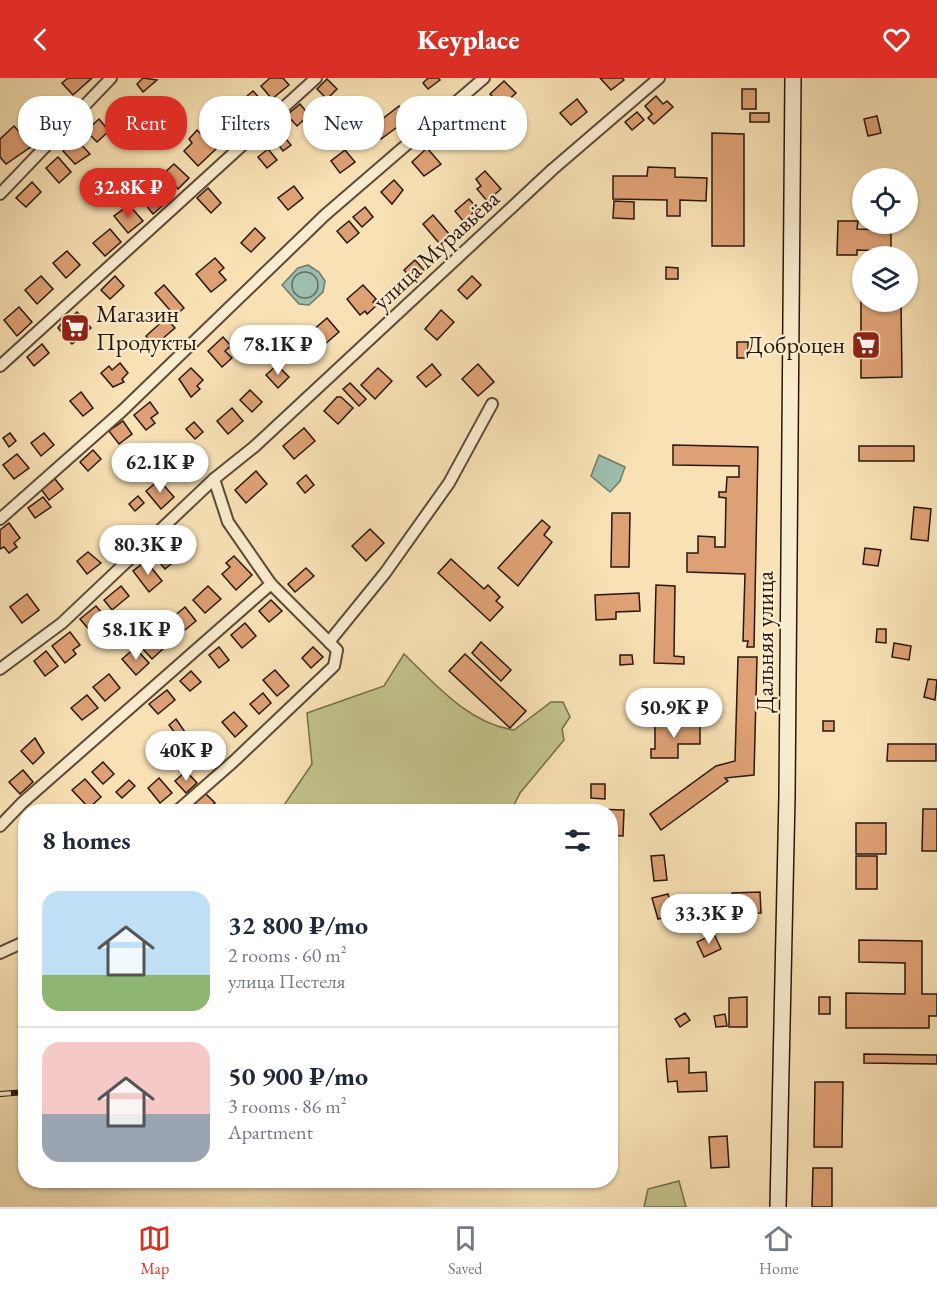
<!DOCTYPE html>
<meta charset="utf-8">
<style>
body{margin:0;font-family:"EB Garamond",serif;background:#f2f2f3;color:#1f2937;height:100vh;display:flex;flex-direction:column;font-size:22px;white-space:nowrap}
*{box-sizing:border-box;margin:0}
p{font-size:20px;color:#747a83}
.icon{flex:none;width:33px;height:33px;fill:none;stroke:currentColor;stroke-width:2;stroke-linecap:round;stroke-linejoin:round}
.map{position:relative;flex:1;overflow:hidden}
.drawer{position:absolute;left:18px;top:726px;width:600px;height:384px;display:flex;flex-direction:column;background:#fff;border-radius:24px;box-shadow:0 2px 4px #0004}
.drawer>*{flex:none}
.hud{position:absolute;left:18px;top:18px;width:600px;height:54px;display:flex;gap:12px}
.controls{position:absolute;left:852px;top:90px;display:grid;gap:12px}
.controls a{display:grid;place-items:center;width:66px;height:66px;border-radius:50%;background:#fff;box-shadow:0 2px 4px #0004;font-size:30px}
.price{position:absolute;translate:-50% -51px;padding:0 14px;border-radius:21px;background:#fff;color:#222;font-size:20px;line-height:39px;filter:drop-shadow(0 2px 3px #0008)}
.price::after{content:'';position:absolute;left:50%;top:36px;width:18px;height:14px;margin-left:-9px;background:inherit;clip-path:polygon(0 0,100% 0,50% 100%)}
.price.active{background:#d93025;color:#fff}
ul{padding:0;list-style:none}
li{display:flex;align-items:center;gap:18px;height:150px;padding:0 24px}
li+li{border-top:2px solid #e0e1e3}
li span{display:grid;place-items:center;flex:none;width:168px;height:120px;border-radius:18px;color:#555}
li>.icon{margin-inline-start:auto}
span .icon{width:72px;height:72px;fill:#fffc;stroke-width:1}
li b{font-size:26px}
h2{display:flex;justify-content:space-between;align-items:center;height:72px;padding:0 24px;font-size:26px}
.chip{padding:0 21px;border-radius:24px;background:#fff;box-shadow:0 2px 4px #0004;font-size:21px;line-height:54px}
.chip.active{background:#d93025;color:#fff}
header{display:flex;justify-content:space-between;align-items:center;height:78px;padding:0 24px;background:#d93025;color:#fff;font-size:27px;font-weight:800}
.tab-bar{display:flex;justify-content:space-around;align-items:center;height:84px;border-top:2px solid #e0e1e3;background:#fff;font-size:16px;color:#747a83}
.tab-bar a{display:grid;justify-items:center;gap:3px}
.tab-bar .active{color:#d93025}
.map>svg:first-child{display:block}
</style>
<header><svg class="icon" aria-label="back" viewBox="0 0 24 24"><path d="M15 5l-7 7 7 7"/></svg>Keyplace<svg class="icon" aria-label="heart" viewBox="0 0 24 24"><path d="M12 20l-8-8c-3-5 5-10 8-4 3-6 11-1 8 4z"/></svg></header>
<div class="map">
<svg width="937" height="1129" viewBox="0 0 937 1129">
<rect width="100%" height="100%" fill="#f8e2b5"/>
<filter id="stains"><feTurbulence type="fractalNoise" baseFrequency=".00333" numOctaves="4"/><feColorMatrix values="0 0 0 0 .2 0 0 0 0 .09 0 0 0 0 .02 0 0 0 .5 -.17"/></filter>
<radialGradient id="worn" r=".72"><stop offset=".6" stop-color="#630" stop-opacity="0"/><stop offset="1" stop-color="#630" stop-opacity=".3"/></radialGradient>
<!-- green -->
<g fill="#c2c28a" stroke="#766c4b" stroke-width="1.5">
<path d="M404,576C435,606 469,646 514,652L551,624H563L570,639L562,651L564,662L520,715L511,733H280L312,686L307,635L384,608Z"/>
<path d="M679,1103L686,1129H644L648,1111Z"/>
</g>
<!-- water -->
<g fill="#9dbeae" stroke="#6f7b6d" stroke-width="1.5">
<path d="M308,187L319,194L325,203L323,214L309,227L299,226L282,207L298,190Z"/>
<path d="M599,377L625,389L620,403L610,414L591,398Z"/>
</g>
<g fill="none" stroke-linecap="round" stroke-linejoin="round">
<!-- shore -->
<circle stroke="#646a5d" stroke-width="1.5" cx="305" cy="207" r="13"/>
</g>
<!-- building -->
<g fill="#dea175" stroke="#2a160c" stroke-width="1.5">
<path d="M68,0H92L73,17L62,5Z"/>
<path d="M143,0L157,2L143,14L137,6Z"/>
<path d="M270,0H283L289,7L272,21L261,8Z"/>
<path d="M428,0H438L440,2L428,11L423,5Z"/>
<path d="M600,0H622L624,2L611,12Z"/>
<path d="M327,1L337,11L327,21L317,11Z"/>
<path d="M504,3L516,15L502,28L490,16Z"/>
<rect x="742" y="11" width="14" height="20"/>
<path d="M253,13L267,28L253,40L240,24Z"/>
<path d="M656,18L663,26L667,23L673,29L654,46L648,40L652,36L645,28Z"/>
<path d="M577,21L587,34L571,47L560,35Z"/>
<path d="M300,26L309,37L297,48L287,37Z"/>
<path d="M399,28L408,41L381,61L372,49Z"/>
<path d="M637,34L644,42L632,52L625,44Z"/>
<rect x="750" y="35" width="19" height="9"/>
<path d="M225,38L238,53L226,63L213,49Z"/>
<path d="M877,38L881,55L868,58L864,41Z"/>
<path d="M99,41L109,53L97,64L86,53Z"/>
<path d="M459,44L474,61L465,69L458,61L447,71L439,62Z"/>
<path d="M14,48L32,68L6,86L0,79V61Z"/>
<path d="M197,52L216,71L198,88L184,73L192,65L189,61Z"/>
<path d="M712,55L744,56V168H712Z"/>
<path d="M282,56L291,67L283,73L275,62Z"/>
<path d="M76,61L90,76L75,86L63,73Z"/>
<path d="M427,70L441,86L424,98L412,84Z"/>
<path d="M268,71L277,82L267,90L258,79Z"/>
<path d="M345,72L355,84L340,95L331,83Z"/>
<path d="M58,79L71,94L59,105L46,90Z"/>
<path d="M174,86L189,100L178,111L163,96Z"/>
<path d="M648,89L675,90V99L707,100L706,123L680,122V138H667V122L613,121V98H647Z"/>
<path d="M485,93L501,111L487,123L477,111L481,108L476,101Z"/>
<path d="M394,102L403,112L392,126L381,114Z"/>
<path d="M32,104L41,114L26,129L16,120Z"/>
<path d="M156,108L169,122L153,136L141,121Z"/>
<path d="M294,108L303,120L288,132L278,120Z"/>
<path d="M208,110L221,125L211,135L197,120Z"/>
<path d="M469,121L478,131L463,143L455,133Z"/>
<path d="M614,123L634,124V141L613,140Z"/>
<path d="M129,127L143,143L128,155L114,138Z"/>
<path d="M365,129L373,139L362,149L353,139Z"/>
<path d="M433,137L449,156L439,165L423,146Z"/>
<path d="M349,143L359,155L347,165L337,153Z"/>
<path d="M838,143H858L857,151L891,152V173L857,172V177H837Z"/>
<path d="M255,150L265,160L251,174L241,165Z"/>
<path d="M110,151L121,164L105,178L93,165Z"/>
<path d="M67,173L80,187L66,200L53,185Z"/>
<path d="M215,180L224,190L219,194L226,202L211,214L196,196Z"/>
<path d="M415,182L424,192L413,202L404,192Z"/>
<path d="M666,189L678,190V201H666Z"/>
<path d="M41,198L53,211L37,226L25,212Z"/>
<path d="M115,198L124,208L110,221L101,212Z"/>
<path d="M472,198L481,207L467,221L458,212Z"/>
<path d="M861,198L862,224H901L902,299L861,300Z"/>
<path d="M164,207L184,230L175,238L155,215Z"/>
<path d="M363,207L376,221L373,224L376,228L367,236L365,233L360,237L347,221Z"/>
<path d="M19,229L32,244L17,258L4,242Z"/>
<path d="M441,232L454,244L437,262L425,251Z"/>
<path d="M77,234L91,250L72,266L58,250L66,239L68,242Z"/>
<path d="M166,240L175,250L154,268L146,258Z"/>
<path d="M327,240L339,254L324,267L320,262L317,265L312,253Z"/>
<path d="M223,259L231,268L225,273L232,280L222,289L208,273Z"/>
<rect x="737" y="264" width="11" height="16"/>
<path d="M42,266L49,275L34,288L27,279Z"/>
<path d="M120,285L128,295L122,301L124,304L113,309L101,295L109,288L112,292Z"/>
<path d="M432,286L441,297L426,309L417,299Z"/>
<path d="M478,286L494,304L478,318L462,301Z"/>
<path d="M277,287L289,299L278,310L266,297Z"/>
<path d="M191,290L203,302L197,308L200,311L191,319L179,301Z"/>
<path d="M378,290L392,303L375,321L361,307Z"/>
<path d="M350,305L366,321L359,328L343,311Z"/>
<path d="M250,312L262,324L252,334L240,322Z"/>
<path d="M81,314L93,330L83,338L70,323Z"/>
<path d="M337,319H341L353,330L338,346L324,333Z"/>
<path d="M150,324L158,335L151,340L155,345L146,352L134,337Z"/>
<path d="M232,330L243,343L228,356L217,343Z"/>
<path d="M123,343L132,356L119,366L109,353Z"/>
<path d="M194,344L203,354L195,361L186,351Z"/>
<path d="M304,350L315,363L294,381L283,368Z"/>
<path d="M10,355L16,363L9,369L3,360Z"/>
<path d="M44,355L54,367L41,378L31,365Z"/>
<path d="M673,367L758,369L754,569H747L748,563H743L745,496L687,494V475H698V458L715,459V469H725L726,420L719,419V414H726L727,399H739V388L673,387Z"/>
<rect x="859" y="368" width="55" height="15"/>
<path d="M182,371L195,386L184,396L170,381Z"/>
<path d="M93,372L101,381L88,393L80,384Z"/>
<path d="M17,376L29,390L14,401L3,387Z"/>
<path d="M256,393L267,406L246,425L235,412Z"/>
<path d="M306,397L314,407L305,415L297,405Z"/>
<path d="M55,401L63,411L49,422L41,411Z"/>
<path d="M159,402L174,419L161,431L146,413Z"/>
<path d="M138,418L144,425L135,433L129,426Z"/>
<path d="M43,419L51,429L35,440L28,430Z"/>
<path d="M914,429L931,431L928,463L911,461Z"/>
<path d="M612,435H630L629,489H611Z"/>
<path d="M542,442L550,449L544,457L552,464L518,508L498,490Z"/>
<path d="M9,445L20,460L14,465L17,469L9,475L4,469L0,471V452Z"/>
<path d="M122,451L131,461L117,473L108,464Z"/>
<path d="M370,451L384,465L366,483L352,468Z"/>
<path d="M165,469L176,482L165,491L154,478Z"/>
<path d="M865,470L881,472L878,488L863,486Z"/>
<path d="M88,474L101,485L87,496L77,483Z"/>
<path d="M234,478L252,497L236,512L222,496L230,489L226,485Z"/>
<path d="M451,481L484,511L488,507L500,519L496,523L503,529L490,543L438,495Z"/>
<path d="M146,483L162,503L149,514L133,493Z"/>
<path d="M306,490L314,498L295,514L288,506Z"/>
<path d="M656,507L675,508L674,578L684,579V586L654,585Z"/>
<path d="M121,508L129,518L112,532L104,522Z"/>
<path d="M208,508L221,521L205,535L193,522Z"/>
<path d="M639,515L640,533L616,534V541L596,542L595,517Z"/>
<path d="M27,516L39,532L22,545L10,529Z"/>
<path d="M271,522L282,533L269,544L259,533Z"/>
<path d="M96,528L107,541L91,554L80,541Z"/>
<path d="M185,529L196,543L185,552L173,539Z"/>
<path d="M245,545L256,558L242,570L231,557Z"/>
<path d="M877,551H886V565L876,564Z"/>
<path d="M70,554L80,567L73,572L76,576L65,585L52,568Z"/>
<path d="M156,560L164,570L152,581L143,571Z"/>
<path d="M481,564L511,592L501,603L472,575Z"/>
<path d="M894,565L911,568L909,582L892,579Z"/>
<path d="M219,569L229,582L219,590L209,577Z"/>
<path d="M313,569L323,579L311,590L302,580Z"/>
<path d="M135,570L149,585L136,597L122,581Z"/>
<path d="M46,573L58,588L45,598L34,583Z"/>
<path d="M465,576L526,633L510,650L449,593Z"/>
<path d="M620,577H632L633,586L620,587Z"/>
<path d="M738,579H757L754,697L725,700L728,703L661,752L650,736L716,688L735,683Z"/>
<path d="M275,592L289,608L277,618L263,602Z"/>
<path d="M191,593L201,604L190,613L180,603Z"/>
<path d="M109,596L120,610L105,623L93,609Z"/>
<path d="M928,601L937,602L935,622L924,619Z"/>
<path d="M167,612L175,622L158,636L149,626Z"/>
<path d="M263,615L271,625L259,636L250,626Z"/>
<path d="M87,617L98,630L82,642L71,630Z"/>
<path d="M234,634L247,648L235,659L222,644Z"/>
<path d="M176,641L185,654L178,659L169,647Z"/>
<rect x="823" y="643" width="11" height="10"/>
<path d="M655,647H700V666H678V680H651V671H655Z"/>
<path d="M209,657L221,671L209,681L197,667Z"/>
<path d="M35,660L44,675L33,686L21,673Z"/>
<path d="M888,666H936V683H887Z"/>
<path d="M103,684L114,696L103,706L92,694Z"/>
<path d="M23,692L33,704L20,716L9,704Z"/>
<path d="M186,693L197,705L186,715L175,703Z"/>
<path d="M159,700L172,715L160,725L148,710Z"/>
<path d="M85,701L101,719L89,730L72,712Z"/>
<path d="M129,702L135,708L122,720L116,714Z"/>
<path d="M591,706H605V721L591,720Z"/>
<path d="M206,716L215,725L203,734L195,725Z"/>
<path d="M592,731L624,732L623,758L610,757V734H592Z"/>
<path d="M923,731H937V773H922Z"/>
<rect x="856" y="745" width="30" height="31"/>
<path d="M664,777L667,802L654,803L651,778Z"/>
<rect x="856" y="778" width="21" height="33"/>
<path d="M760,814L761,835L733,836L732,815Z"/>
<path d="M668,816L674,837L658,841L652,820Z"/>
<path d="M714,856L721,871L704,879L697,864Z"/>
<path d="M859,862L922,863V916H937V938H929V950H846V915L905,916V885L859,884Z"/>
<path d="M747,919V949H729V920Z"/>
<rect x="819" y="919" width="11" height="17"/>
<path d="M685,935L690,942L680,949L675,941Z"/>
<path d="M725,936L727,948L716,949L714,938Z"/>
<path d="M864,976L937,977V986L864,985Z"/>
<path d="M689,980V995L706,994L707,1013L678,1014L677,1003L668,1004L666,981Z"/>
<path d="M815,1004H843L842,1069H814Z"/>
<path d="M727,1058L729,1089L711,1090L709,1059Z"/>
<path d="M813,1090H832V1129H812Z"/>
<path d="M365,1102H468L469,1104L365,1109Z"/>
</g>
<g fill="none" stroke-linecap="round" stroke-linejoin="round">
<!-- minor casing -->
<g stroke="#5e4936" stroke-width="14">
<g id="minor">
<path d="M0,116L111,0"/>
<path d="M0,288L316,0"/>
<path d="M0,441L122,333L325,137L484,0"/>
<path d="M329,564L385,495L449,405L492,326"/>
<path d="M0,591L62,545L214,401L254,369L553,91L659,0"/>
<path d="M176,734L233,684L334,588L337,572L271,506L228,444L214,401"/>
<path d="M0,748L22,725L271,506"/>
<path d="M0,875L26,863"/>
</g>
</g>
<!-- secondary casing -->
<g stroke="#2a160c" stroke-width="18">
<path id="secondary" d="M778,1129L787,718L793,0"/>
</g>
<!-- minor -->
<use href="#minor" stroke="#faeccf" stroke-width="10"/>
<!-- secondary -->
<use href="#secondary" stroke="#faeccf" stroke-width="15"/>
<!-- rail casing -->
<g stroke="#2a160c" stroke-width="6">
<path id="rail" d="M0,1016L26,1014"/>
</g>
<!-- rail -->
<use href="#rail" stroke="#faeccf" stroke-width="4" stroke-dasharray="11" stroke-linecap="butt"/>
</g>
<!-- icons -->
<defs>
<g id="supermarket-square" transform="scale(1.5)"><rect x="-9" y="-9" width="18" height="18" rx="4" fill="#8f2418" stroke="#faeccf"/><path d="M-6-5.5h2.5l.6 2H6L4.5 2H-2.5L-4.4-4H-6ZM-1.5 3.2a1.3 1.3 0 1 0 .1 0ZM3 3.2a1.3 1.3 0 1 0 .1 0Z" fill="#fff"/></g>
</defs>
<g fill-rule="evenodd">
<use href="#supermarket-square" x="75" y="250"/>
<use href="#supermarket-square" x="866" y="267"/>
</g>
<g text-anchor="middle" stroke-width="4.5" stroke-linejoin="round" paint-order="stroke">
<!-- street labels -->
<g font-size="24" fill="#2a160c" stroke="#faeccf">
<text transform="translate(436 172) rotate(-43)" y="8">улица Муравьёва</text>
<text transform="translate(765 564) rotate(-90)" y="8">Дальняя улица</text>
</g>
<!-- poi labels -->
<g font-size="24" fill="#2a160c" stroke="#faeccf" text-anchor="start">
<text x="96" y="244">Магазин<tspan x="96" dy="28">Продукты</tspan></text>
<text x="845" y="275" text-anchor="end">Доброцен</text>
</g>
</g>
<rect width="100%" height="100%" filter="url(#stains)"/>
<rect width="100%" height="100%" fill="url(#worn)"/>
</svg>
<div class="controls">
<a><svg class="icon" aria-label="locate" viewBox="0 0 24 24"><circle cx="12" cy="12" r="6"/><path d="M12 2v4M12 18v4M2 12h4M18 12h4"/></svg></a>
<a><svg class="icon" aria-label="layers" viewBox="0 0 24 24"><path d="M12 4l9 5-9 5-9-5zM3 14l9 5 9-5"/></svg></a>
</div>
<b class="price active" style="left:128px;top:141px">32.8K ₽</b>
<b class="price" style="left:278px;top:298px">78.1K ₽</b>
<b class="price" style="left:160px;top:416px">62.1K ₽</b>
<b class="price" style="left:148px;top:498px">80.3K ₽</b>
<b class="price" style="left:136px;top:583px">58.1K ₽</b>
<b class="price" style="left:674px;top:661px">50.9K ₽</b>
<b class="price" style="left:186px;top:704px">40K ₽</b>
<b class="price" style="left:709px;top:867px">33.3K ₽</b>
<div class="hud">
<a class="chip">Buy</a>
<a class="chip active">Rent</a>
<a class="chip">Filters</a>
<a class="chip">New</a>
<a class="chip">Apartment</a>
</div>
<section class="drawer">
<h2>8 homes<svg class="icon" aria-label="filters" viewBox="0 0 24 24"><path d="M4 7h16M4 17h16"/><circle cx="9" cy="7" r="2"/><circle cx="15" cy="17" r="2"/></svg></h2>
<ul>
<li><span style="background:linear-gradient(#bfe0f5 70%,#8fb573 0)"><svg class="icon" aria-label="home" viewBox="0 0 24 24"><path d="M3 11l9-7 9 7M6 9v11h12V9"/></svg></span><div><b>32 800 ₽/mo</b><p>2 rooms · 60 m²</p><p>улица Пестеля</p></div></li>
<li><span style="background:linear-gradient(#f6c9c9 60%,#9aa5b1 0)"><svg class="icon" aria-label="home" viewBox="0 0 24 24"><path d="M3 11l9-7 9 7M6 9v11h12V9"/></svg></span><div><b>50 900 ₽/mo</b><p>3 rooms · 86 m²</p><p>Apartment</p></div></li>
</ul>
</section>
</div>
<nav class="tab-bar">
<a class="active"><svg class="icon" aria-label="map" viewBox="0 0 24 24"><path d="M3 6l6-2 6 2 6-2v14l-6 2-6-2-6 2zM9 4v14M15 6v14"/></svg>Map</a>
<a><svg class="icon" aria-label="saved" viewBox="0 0 24 24"><path d="M7 4h10v16l-5-4-5 4z"/></svg>Saved</a>
<a><svg class="icon" aria-label="home" viewBox="0 0 24 24"><path d="M3 11l9-7 9 7M6 9v11h12V9"/></svg>Home</a>
</nav>
